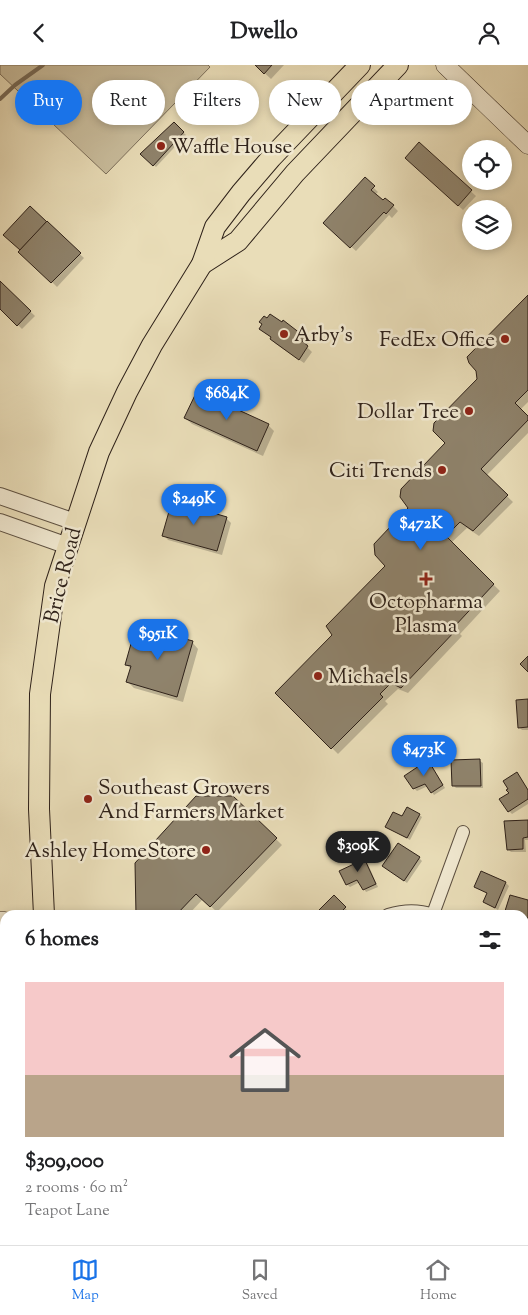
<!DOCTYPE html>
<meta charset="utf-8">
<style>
body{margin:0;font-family:"Sorts Mill Goudy",serif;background:#f6f6f6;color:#202124;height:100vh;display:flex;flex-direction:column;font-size:19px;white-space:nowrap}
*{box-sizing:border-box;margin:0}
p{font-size:16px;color:#757577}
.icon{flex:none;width:28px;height:28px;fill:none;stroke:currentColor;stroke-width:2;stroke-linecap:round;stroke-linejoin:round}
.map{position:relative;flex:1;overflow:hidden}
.sheet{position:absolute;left:0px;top:845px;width:529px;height:335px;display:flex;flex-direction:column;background:#fff;border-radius:15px 15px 0 0;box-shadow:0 2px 8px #0003}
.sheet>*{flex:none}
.top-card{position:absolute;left:15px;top:15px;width:499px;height:45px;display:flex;gap:10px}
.buttons{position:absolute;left:462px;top:75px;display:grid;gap:10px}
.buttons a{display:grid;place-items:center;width:50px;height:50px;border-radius:50%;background:#fff;box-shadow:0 2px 8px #0003;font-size:25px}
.price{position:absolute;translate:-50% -42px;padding:0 11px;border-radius:18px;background:#1a73e8;color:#fff;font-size:16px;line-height:32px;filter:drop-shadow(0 1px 2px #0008)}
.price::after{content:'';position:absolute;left:50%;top:30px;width:15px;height:11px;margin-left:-8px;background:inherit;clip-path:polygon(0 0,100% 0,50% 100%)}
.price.selected{background:#222;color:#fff}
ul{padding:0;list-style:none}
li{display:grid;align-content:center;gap:10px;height:265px;padding:0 25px}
li span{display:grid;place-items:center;height:155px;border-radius:0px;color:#555}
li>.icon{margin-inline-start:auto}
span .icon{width:90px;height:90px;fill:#fffc;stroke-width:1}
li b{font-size:21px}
h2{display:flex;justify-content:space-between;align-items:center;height:60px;padding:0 25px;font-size:21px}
.pill{padding:0 18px;border-radius:22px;background:#fff;box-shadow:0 2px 8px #0003;font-size:18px;line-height:45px}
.pill.selected{background:#1a73e8;color:#fff}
header{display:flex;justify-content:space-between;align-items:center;height:65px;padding:0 25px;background:#fff;font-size:22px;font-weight:800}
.tab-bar{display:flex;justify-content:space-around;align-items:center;height:70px;border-top:1px solid #e0e0e0;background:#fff;font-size:14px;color:#757577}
.tab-bar a{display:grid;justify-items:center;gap:2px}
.tab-bar .selected{color:#1a73e8}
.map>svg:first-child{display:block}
</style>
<header><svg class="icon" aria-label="back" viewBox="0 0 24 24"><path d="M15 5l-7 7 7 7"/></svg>Dwello<svg class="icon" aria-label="person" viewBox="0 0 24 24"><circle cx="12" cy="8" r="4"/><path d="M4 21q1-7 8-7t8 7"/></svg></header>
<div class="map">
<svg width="528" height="1180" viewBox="0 0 528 1180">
<rect width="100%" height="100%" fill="#e9ddb8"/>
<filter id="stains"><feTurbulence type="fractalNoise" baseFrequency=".004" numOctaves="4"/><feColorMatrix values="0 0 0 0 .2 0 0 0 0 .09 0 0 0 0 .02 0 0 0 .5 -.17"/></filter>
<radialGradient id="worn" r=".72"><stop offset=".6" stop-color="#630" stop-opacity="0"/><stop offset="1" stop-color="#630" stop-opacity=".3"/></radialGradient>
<!-- green -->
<path fill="#c9bd9d" stroke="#7c6f5b" d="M0,0H208L210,2L106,109L0,9Z"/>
<!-- shadow -->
<g fill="#0003">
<path d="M256,0H284L271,14Z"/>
<path d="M174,59L186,70L156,102L142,89Z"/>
<path d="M419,79L476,131L463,145L411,97Z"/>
<path d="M365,114L378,127L375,130L383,137L386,134L398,146L392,153L389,150L356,186L325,158Z"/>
<path d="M30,143L84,193L57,222L5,170Z"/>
<path d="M0,218L35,251L22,264L0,242Z"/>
<path d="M528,231V337L520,345L528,353V368L486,411L513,437L479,471L467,463L451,478L500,526L460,569L462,571L408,628L398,624L385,636L388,639L338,689L277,628L334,570L386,501L410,443L447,378L478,314Z"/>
<path d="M265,268L304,273L309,278L306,281L312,287L304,298L276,279L271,274L272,273Z"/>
<path d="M185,353L268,360L274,366L263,391L192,359Z"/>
<path d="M226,453L231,458L222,490L168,475L164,470Z"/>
<path d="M192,577L198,584L183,637L134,623L128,617L131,604L126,599Z"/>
<path d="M528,636V665H522L519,662Z"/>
<path d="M480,696L483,698V723H456L453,720Z"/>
<path d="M428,697L445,723L434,730L428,721L417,726L414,723Z"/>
<path d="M519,711L528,725V739L512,749L509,746L510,729Z"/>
<path d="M233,732L282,780L217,847L203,834L188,850H137Z"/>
<path d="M419,750L422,752L410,775L387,762L402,753Z"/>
<path d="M528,756V775H525L526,787H511L508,784Z"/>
<path d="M357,788L362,795L364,794L367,797L378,822L366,827L360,817L350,822L347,819L355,799Z"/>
<path d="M419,793L422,796L407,818L384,801Z"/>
<path d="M506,818L509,821L498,845L484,837L488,829L475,822Z"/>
<path d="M334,832L348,846L344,850H323Z"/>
<path d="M528,836V854L524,853V850H513L507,846Z"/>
<path d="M528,1083V1130L526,1132L524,1129V1087Z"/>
<path d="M239,1175H253L255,1180H240Z"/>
<path d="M445,1175H496L498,1177L496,1180H475L470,1177L468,1180H449Z"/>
</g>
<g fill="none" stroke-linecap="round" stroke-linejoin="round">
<!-- stream -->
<path stroke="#786b58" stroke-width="4" d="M0,34L15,20L43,0"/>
</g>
<!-- building -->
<g fill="#8f836c" stroke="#2e2119">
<path d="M255,0H272L264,9Z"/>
<path d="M174,57L184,67L153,101L140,89Z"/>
<path d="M419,77L472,125L458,141L405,93Z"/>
<path d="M365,112L375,121L371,125L383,135L385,133L394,140L386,149L384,147L350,183L323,158Z"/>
<path d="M30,141L47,157L20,185L3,170Z"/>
<path d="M47,156L81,188L51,218L18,187Z"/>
<path d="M0,216L31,246L17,261L0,244Z"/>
<path d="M528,230V325L515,338L528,351V355L481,404L508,430L473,466L460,457L446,471L494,519L454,562L457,564L401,623L391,618L380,629L383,632L331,684L275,628L332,570L326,561L385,501L375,490L374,479L408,443L400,432L401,424L445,378L433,366L434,358L477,314L476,306L469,298L467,292Z"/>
<path d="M270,249L282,257L283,255L305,272L302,276L308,281L299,295L270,274L271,272L259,264L262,259L259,257L264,251L267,253Z"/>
<path d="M197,326L269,359L257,386L184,353Z"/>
<path d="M172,436L227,452L217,486L162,471Z"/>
<path d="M136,561L193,576L177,632L126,617L131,601L125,600Z"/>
<path d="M528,591V607L520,599Z"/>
<path d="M528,634V662L518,663L516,635Z"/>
<path d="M480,694L481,721H452L451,695Z"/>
<path d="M428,695L443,720L431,728L425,719L413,724L404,711Z"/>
<path d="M517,707L528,725V734L508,747L499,734L509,728L506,725L508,724L503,716Z"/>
<path d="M196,731H233L277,773L210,842L196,829L176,850H136L135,798Z"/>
<path d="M407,742L420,749L407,773L385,762L393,747L402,751Z"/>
<path d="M528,755V772L523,773V784L507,785L504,756Z"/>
<path d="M398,778L420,792L404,816L382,801Z"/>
<path d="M357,786L361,794L364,793L376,819L363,825L357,815L346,820L339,806L354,799L349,790Z"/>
<path d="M481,806L506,817L495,843L483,837L487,828L474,822Z"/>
<path d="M334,830L346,842L338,850H322L318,846Z"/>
<path d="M510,830L528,835V853L524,852V850L505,846Z"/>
<path d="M528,1082V1104L525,1106L528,1110V1122L524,1125V1085Z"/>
<path d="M150,1175H171L172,1180H150Z"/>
<path d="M237,1175H252L253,1178L239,1180Z"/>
<path d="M444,1175H464L461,1180H450L443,1176Z"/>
<path d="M467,1175H492L489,1180H476Z"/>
</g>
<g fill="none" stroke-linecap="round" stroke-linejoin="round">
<!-- minor casing -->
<g stroke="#5d5041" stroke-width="14">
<g id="minor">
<path d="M433,849L463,767"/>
<path d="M388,850C405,845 418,845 434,850"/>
<path d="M524,884L528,885"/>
<path d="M203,1175L204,1180"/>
<path d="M524,1180L528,1174"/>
</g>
</g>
<!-- tertiary casing -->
<g stroke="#5d5041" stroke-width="18">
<g id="tertiary">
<path d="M0,431L75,457"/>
<path d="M0,457L68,481"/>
</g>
</g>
<!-- secondary casing -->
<g stroke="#2e2119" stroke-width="19">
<g id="secondary">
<path d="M445,0L528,80"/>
<path d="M0,856H5"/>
</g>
</g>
<!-- primary casing -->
<g stroke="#2e2119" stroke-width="22">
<g id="primary">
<path d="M202,199L238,176L295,108L398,0"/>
<path d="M44,850L39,744L40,629L55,521L99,387L127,327L152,280L202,199L215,162L241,128L271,93L360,0"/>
<path d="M62,1175V1180"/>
</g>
</g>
<!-- minor -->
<use href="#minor" stroke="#f1e9d1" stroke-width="12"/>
<!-- tertiary -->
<use href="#tertiary" stroke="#f1e9d1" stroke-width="16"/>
<!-- secondary -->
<use href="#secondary" stroke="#f1e9d1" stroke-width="18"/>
<!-- primary -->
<use href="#primary" stroke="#e9ddb8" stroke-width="20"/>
</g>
<!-- markers -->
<g fill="#8f2418" stroke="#f1e9d1" stroke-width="2">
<circle cx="161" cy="81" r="5"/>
<circle cx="284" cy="269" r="5"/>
<circle cx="505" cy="274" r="5"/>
<circle cx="469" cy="346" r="5"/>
<circle cx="442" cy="405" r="5"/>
<path d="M423.5 506.5h5v5h5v5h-5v5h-5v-5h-5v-5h5z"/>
<circle cx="318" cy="611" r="5"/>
<circle cx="88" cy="734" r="5"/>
<circle cx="206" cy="785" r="5"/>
</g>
<g text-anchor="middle" stroke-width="5" stroke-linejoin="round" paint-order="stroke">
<!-- poi labels -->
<g font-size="21" fill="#2e2119" stroke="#f1e9d1" text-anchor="start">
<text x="171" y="88">Waffle House</text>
<text x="294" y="276">Arby's</text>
<text x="495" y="281" text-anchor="end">FedEx Office</text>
<text x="459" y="353" text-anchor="end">Dollar Tree</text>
<text x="432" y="412" text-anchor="end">Citi Trends</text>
<text x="426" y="543" text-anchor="middle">Octopharma<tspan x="426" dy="24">Plasma</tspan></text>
<text x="328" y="618">Michaels</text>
<text x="98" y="729">Southeast Growers<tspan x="98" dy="24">And Farmers Market</tspan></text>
<text x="196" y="792" text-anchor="end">Ashley HomeStore</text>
</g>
<!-- street labels -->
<g font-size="21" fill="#2e2119" stroke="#f1e9d1">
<text transform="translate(62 510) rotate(-76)" y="7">Brice Road</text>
</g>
</g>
<rect width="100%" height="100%" filter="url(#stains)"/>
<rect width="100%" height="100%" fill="url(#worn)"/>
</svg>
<div class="buttons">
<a><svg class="icon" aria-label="locate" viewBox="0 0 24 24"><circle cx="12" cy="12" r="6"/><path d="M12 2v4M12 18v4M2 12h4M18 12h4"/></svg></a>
<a><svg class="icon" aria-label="layers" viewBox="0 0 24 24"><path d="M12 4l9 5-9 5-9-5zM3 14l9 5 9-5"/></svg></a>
</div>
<b class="price" style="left:227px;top:356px">$684K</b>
<b class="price" style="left:194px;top:461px">$249K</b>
<b class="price" style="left:421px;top:486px">$472K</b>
<b class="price" style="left:158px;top:596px">$951K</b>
<b class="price" style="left:424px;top:712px">$473K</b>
<b class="price selected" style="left:358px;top:808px">$309K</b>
<div class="top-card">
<a class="pill selected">Buy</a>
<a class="pill">Rent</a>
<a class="pill">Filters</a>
<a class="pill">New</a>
<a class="pill">Apartment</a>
</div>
<section class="sheet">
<h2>6 homes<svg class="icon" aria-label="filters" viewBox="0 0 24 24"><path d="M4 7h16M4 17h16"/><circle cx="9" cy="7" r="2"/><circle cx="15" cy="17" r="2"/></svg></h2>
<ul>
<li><span style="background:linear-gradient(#f6c9c9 60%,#b9a48a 0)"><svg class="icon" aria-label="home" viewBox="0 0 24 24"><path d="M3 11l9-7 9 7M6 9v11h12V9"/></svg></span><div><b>$309,000</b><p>2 rooms · 60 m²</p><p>Teapot Lane</p></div></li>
</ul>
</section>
</div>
<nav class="tab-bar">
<a class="selected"><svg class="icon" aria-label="map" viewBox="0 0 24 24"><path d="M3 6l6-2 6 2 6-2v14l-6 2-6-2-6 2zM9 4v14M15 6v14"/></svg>Map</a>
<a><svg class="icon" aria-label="saved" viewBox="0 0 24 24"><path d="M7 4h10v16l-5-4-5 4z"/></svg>Saved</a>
<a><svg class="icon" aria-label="home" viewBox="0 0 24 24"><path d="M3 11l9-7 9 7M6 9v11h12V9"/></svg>Home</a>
</nav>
